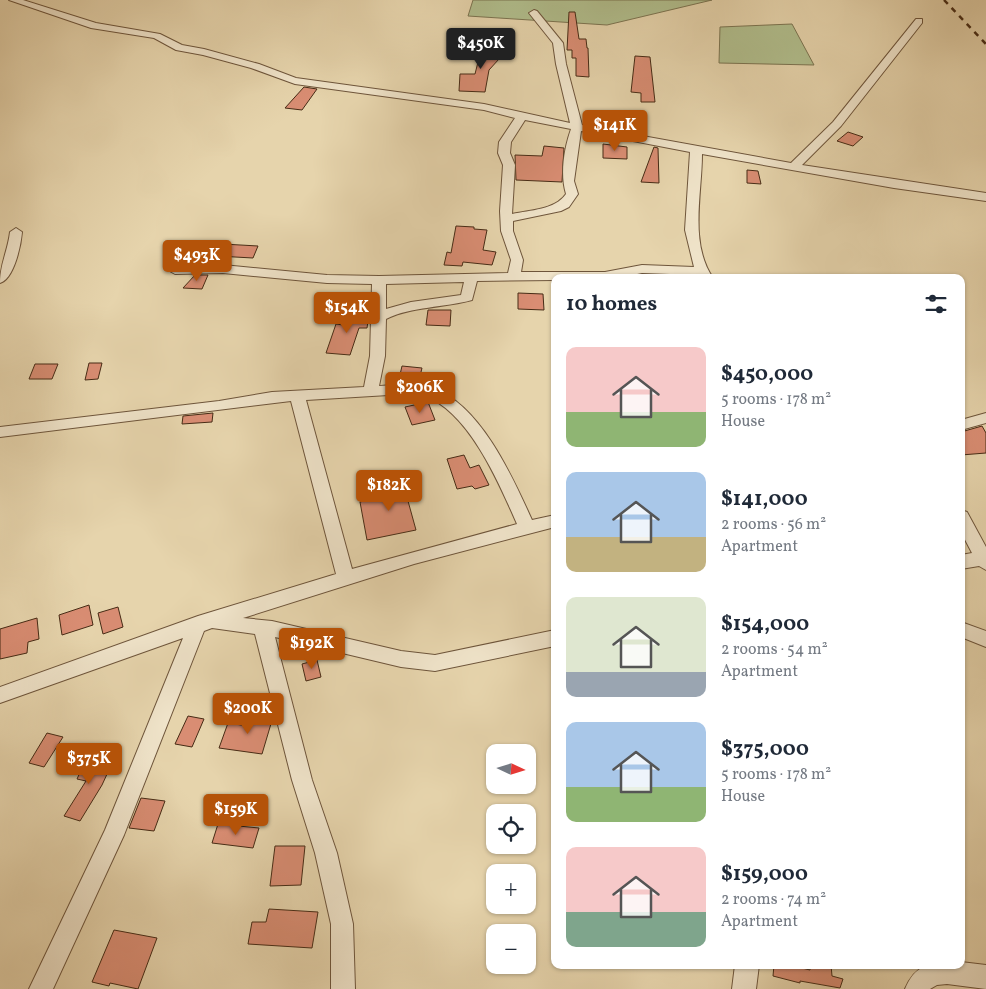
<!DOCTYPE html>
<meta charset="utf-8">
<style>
body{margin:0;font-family:Vollkorn,serif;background:#f6f6f7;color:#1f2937;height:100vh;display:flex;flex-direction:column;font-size:19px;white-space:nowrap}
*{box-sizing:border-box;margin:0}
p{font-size:16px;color:#747a83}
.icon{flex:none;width:28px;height:28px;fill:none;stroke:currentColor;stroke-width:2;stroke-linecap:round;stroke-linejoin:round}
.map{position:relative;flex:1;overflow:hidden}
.drawer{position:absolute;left:551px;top:274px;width:414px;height:695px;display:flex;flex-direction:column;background:#fff;border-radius:10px;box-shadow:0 1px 4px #0004}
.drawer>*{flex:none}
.needle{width:32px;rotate:94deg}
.fabs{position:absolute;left:486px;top:744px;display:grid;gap:10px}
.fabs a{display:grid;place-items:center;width:50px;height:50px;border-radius:10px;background:#fff;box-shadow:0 1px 4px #0004;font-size:25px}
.price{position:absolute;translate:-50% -42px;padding:0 11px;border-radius:5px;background:#b45309;color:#fff;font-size:16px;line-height:32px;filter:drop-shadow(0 1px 2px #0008)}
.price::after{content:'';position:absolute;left:50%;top:30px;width:15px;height:11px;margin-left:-8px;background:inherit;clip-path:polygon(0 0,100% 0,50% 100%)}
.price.on{background:#222;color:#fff}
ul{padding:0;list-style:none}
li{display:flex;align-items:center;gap:15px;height:125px;padding:0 15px}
li span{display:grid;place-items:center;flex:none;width:140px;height:100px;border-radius:10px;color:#555}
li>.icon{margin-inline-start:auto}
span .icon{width:60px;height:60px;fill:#fffc;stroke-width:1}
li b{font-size:21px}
h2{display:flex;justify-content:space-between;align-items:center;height:60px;padding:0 15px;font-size:21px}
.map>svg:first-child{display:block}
</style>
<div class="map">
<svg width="986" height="989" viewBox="0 0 986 989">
<rect width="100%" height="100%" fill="#e6d4ac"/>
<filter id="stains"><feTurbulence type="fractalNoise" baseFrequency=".004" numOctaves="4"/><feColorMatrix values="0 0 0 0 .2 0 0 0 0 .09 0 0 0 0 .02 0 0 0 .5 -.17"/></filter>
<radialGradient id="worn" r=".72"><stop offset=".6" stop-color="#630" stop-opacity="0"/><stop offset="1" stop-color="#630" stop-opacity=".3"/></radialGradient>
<!-- green -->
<g fill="#b1be8d" stroke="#7c7451">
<path d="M473,0H712L607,25L468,16Z"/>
<path d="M792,24L814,65L719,63L720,27Z"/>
</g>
<!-- building -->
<g fill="#d98d73" stroke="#462b15">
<path d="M569,12H575L579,39H586L587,48H588L589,77L576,76V58H572V50H567Z"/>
<path d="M482,46L509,48L489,70L485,92L459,91L460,74H475Z"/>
<path d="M635,56L650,57L655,102H641V93L631,92Z"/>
<path d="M304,87L317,89L302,110L285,108Z"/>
<path d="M848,132L863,137L853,146L837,141Z"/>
<path d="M603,144L627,147V159L603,158Z"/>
<path d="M544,146L564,148L562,182L516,180L515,155L542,156Z"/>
<path d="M654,147L658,148L659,183L641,182Z"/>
<path d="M747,170L758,171L761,184L747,183Z"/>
<path d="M456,226L474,227V229L487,230L483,250L496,252L492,265L463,262L462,266L444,265L447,252L451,253Z"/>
<path d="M205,243L258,246L253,258L217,256L213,263H207L215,256L198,254Z"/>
<path d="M195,275H208L202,289L183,288Z"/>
<path d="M518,293L543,294L544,310L518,309Z"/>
<path d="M428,310H451L450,326L426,325Z"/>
<path d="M347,313L369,314L367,328H359L350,355L326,353L336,324L343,325Z"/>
<path d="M89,363H102L98,379L85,380Z"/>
<path d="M35,364H58L52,379H29Z"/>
<path d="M402,366L422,368L419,380L399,379Z"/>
<path d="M428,402L435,420L412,425L405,407Z"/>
<path d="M213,413L212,422L182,424L183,416Z"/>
<path d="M982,426L986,433V453L961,455V432Z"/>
<path d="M464,455L470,468L479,465L489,485L475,489L472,486L457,489L447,459Z"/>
<path d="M401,474L412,500L408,501L416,530L367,540L360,502L390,495L386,485L392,484L389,477Z"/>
<path d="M89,605L93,625L62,635L59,615Z"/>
<path d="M118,607L123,627L103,634L98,613Z"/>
<path d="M37,618L39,639L28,642L27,653L0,659V629Z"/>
<path d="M317,660L321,677L306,681L302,664Z"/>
<path d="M252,715L273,717L262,754L219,748L228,723L248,726Z"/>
<path d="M188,716L204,719L192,747L175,744Z"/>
<path d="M47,733L63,737L44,767L29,763Z"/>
<path d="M88,755L114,759L102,785L80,821L64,816L86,781L77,779Z"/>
<path d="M141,798L165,801L154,831L129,828Z"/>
<path d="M218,824L259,828L253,848L212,843Z"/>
<path d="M275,846H305L301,885L270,886Z"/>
<path d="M269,909L318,912L312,948L248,944L252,922H266Z"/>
<path d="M114,930L157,938L138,989L110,983L109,986L92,982Z"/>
<path d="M774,965H790L810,970V965H831L832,976L843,979L840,988L800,981V983L773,976Z"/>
</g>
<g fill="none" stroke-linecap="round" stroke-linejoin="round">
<!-- minor casing -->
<g stroke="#6e553b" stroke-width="2">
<g id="minor">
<path d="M9,0H23L96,23L160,34L182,45L204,49L259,64L296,78L484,104L570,123L556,64L553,43L529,13L534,10L537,11L563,43L566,64L582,125L791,163L833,122L916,19H922V23L841,126L802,165L986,193V201L894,188L702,154C702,194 689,243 713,278H700L698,275L642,273L618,278H555V280L477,281L472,300C444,308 412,306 386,319L385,356L379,386C396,385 416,381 433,388C481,406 512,476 532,520L555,515V527L414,564L243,618L272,621L401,651L435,655L555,630V646L435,671L401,667L275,637L312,780L337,853L353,924L355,989H331V924L315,853L292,780L255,634L212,628L204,631L124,835L53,989H29L105,830L183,638L0,703V687L198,616L336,574L291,401L0,437V427L219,401L272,392L364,387L370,356L372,284L327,283L223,273L175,274L168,270L175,266L223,265L327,275L379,276L508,273L511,260L501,231L500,211L503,165L498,153L499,142L515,118L484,110L295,84L251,68L203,55L176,50L154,38L91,28ZM525,120L571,129C564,149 560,174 566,194C555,210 530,210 512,214L515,165L510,153L511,142ZM581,131L690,152L685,230L694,267L642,265L605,272H521L523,260L513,231V221L561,211L569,207L578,194L574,181ZM464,282L461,295L411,302L386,309V284ZM405,394C412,394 419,394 425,396C469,412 499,483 517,524L352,569L306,400Z"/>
<path d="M16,228L22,232C21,245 14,279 0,283C0,264 8,250 10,232Z"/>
<path d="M986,413V423L961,430V420Z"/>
<path d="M961,510L967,512L986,547V570L979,566L961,569V555L972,553L961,532Z"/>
<path d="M961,622L986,631V647L961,637Z"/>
<path d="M961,962L986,965V989L947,984L937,985L930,989H905C918,959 933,965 961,965Z"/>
<path d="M735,965H759L756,989H732Z"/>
</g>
</g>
<!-- minor -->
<use href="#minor" fill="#efe3c9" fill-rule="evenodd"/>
<!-- rail -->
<path stroke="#462b15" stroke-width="2.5" stroke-dasharray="5.5 5.5" stroke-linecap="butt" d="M944,0L986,44"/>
</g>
<rect width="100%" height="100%" filter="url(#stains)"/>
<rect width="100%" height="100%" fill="url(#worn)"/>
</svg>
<div class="fabs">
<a><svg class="needle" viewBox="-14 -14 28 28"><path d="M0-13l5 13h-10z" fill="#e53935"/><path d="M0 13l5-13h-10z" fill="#747a83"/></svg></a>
<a><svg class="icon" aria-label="locate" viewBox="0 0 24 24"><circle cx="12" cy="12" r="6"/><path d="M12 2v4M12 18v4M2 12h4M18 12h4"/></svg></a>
<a>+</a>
<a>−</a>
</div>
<b class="price on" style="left:481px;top:70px">$450K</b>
<b class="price" style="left:615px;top:152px">$141K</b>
<b class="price" style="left:197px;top:282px">$493K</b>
<b class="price" style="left:347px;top:334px">$154K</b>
<b class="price" style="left:420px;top:414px">$206K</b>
<b class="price" style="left:389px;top:512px">$182K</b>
<b class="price" style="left:312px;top:670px">$192K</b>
<b class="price" style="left:248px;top:735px">$200K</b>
<b class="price" style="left:89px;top:785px">$375K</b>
<b class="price" style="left:236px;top:836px">$159K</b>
<section class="drawer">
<h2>10 homes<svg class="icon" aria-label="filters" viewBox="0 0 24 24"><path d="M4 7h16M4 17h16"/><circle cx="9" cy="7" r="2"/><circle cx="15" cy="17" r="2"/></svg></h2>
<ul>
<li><span style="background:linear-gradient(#f6c9c9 65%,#8fb573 0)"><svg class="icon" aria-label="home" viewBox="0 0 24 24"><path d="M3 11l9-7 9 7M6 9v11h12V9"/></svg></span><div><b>$450,000</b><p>5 rooms · 178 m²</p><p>House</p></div></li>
<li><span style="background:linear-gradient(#a9c7e8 65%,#c2b280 0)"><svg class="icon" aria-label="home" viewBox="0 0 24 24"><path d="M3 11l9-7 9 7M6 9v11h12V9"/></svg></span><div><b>$141,000</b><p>2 rooms · 56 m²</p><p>Apartment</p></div></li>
<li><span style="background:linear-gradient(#dfe7d0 75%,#9aa5b1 0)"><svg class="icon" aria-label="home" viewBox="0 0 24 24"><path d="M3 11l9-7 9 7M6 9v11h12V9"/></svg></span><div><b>$154,000</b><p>2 rooms · 54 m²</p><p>Apartment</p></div></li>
<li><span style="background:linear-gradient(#a9c7e8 65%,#8fb573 0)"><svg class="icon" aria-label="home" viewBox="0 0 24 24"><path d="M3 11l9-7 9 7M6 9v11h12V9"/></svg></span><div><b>$375,000</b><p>5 rooms · 178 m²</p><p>House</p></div></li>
<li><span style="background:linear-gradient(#f6c9c9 65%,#7fa58c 0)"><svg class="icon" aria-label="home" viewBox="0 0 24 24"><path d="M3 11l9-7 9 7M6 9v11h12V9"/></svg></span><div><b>$159,000</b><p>2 rooms · 74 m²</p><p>Apartment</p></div></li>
</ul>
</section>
</div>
